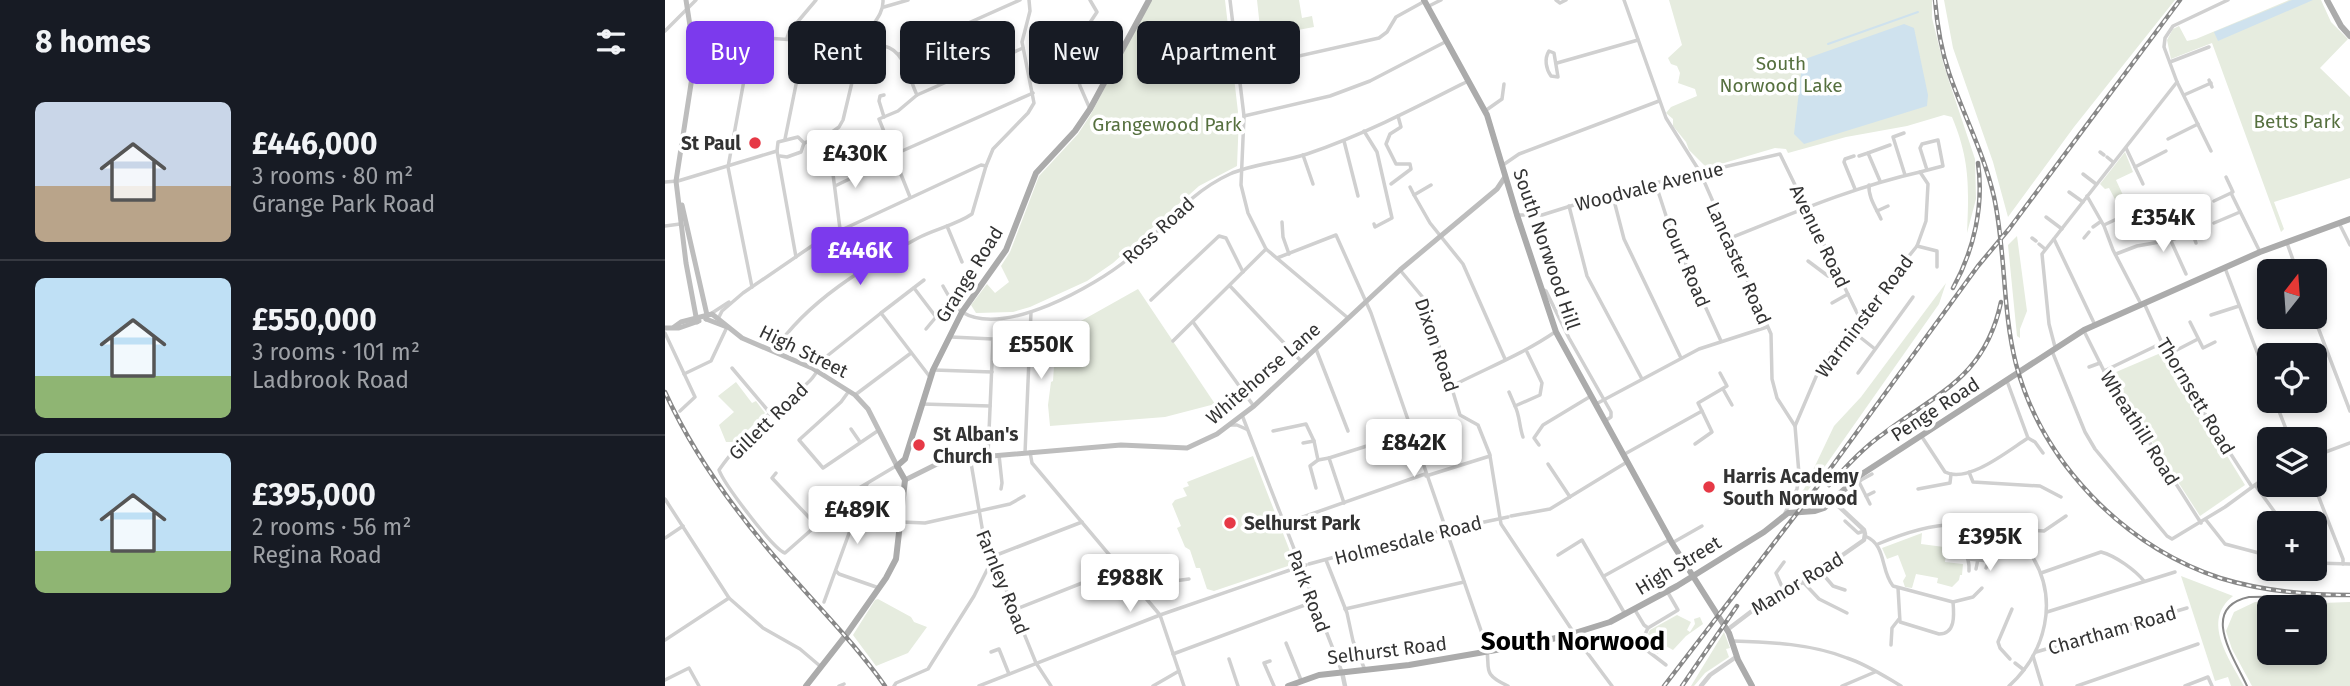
<!DOCTYPE html>
<meta charset="utf-8">
<style>
body{margin:0;font-family:"Fira Sans",sans-serif;background:#242831;color:#f1f3f6;height:100vh;display:flex;flex-direction:column;font-size:26px;white-space:nowrap}
*{box-sizing:border-box;margin:0}
p{font-size:23px;color:#9ea1a6}
.icon{flex:none;width:38px;height:38px;fill:none;stroke:currentColor;stroke-width:2;stroke-linecap:round;stroke-linejoin:round}
.map{position:relative;flex:1;overflow:hidden}
.drawer{display:flex;flex-direction:column;background:#171b24;width:665px}
.drawer>*{flex:none}
.guide{position:absolute;left:21px;top:21px;width:665px;height:63px;display:flex;gap:14px}
.needle{width:46px;rotate:17deg}
.buttons{position:absolute;left:1592px;top:259px;display:grid;gap:14px}
.buttons a{display:grid;place-items:center;width:70px;height:70px;border-radius:10px;background:#171b24;box-shadow:0 4px 10px #0003;font-size:35px}
.price{position:absolute;translate:-50% -60px;padding:0 16px;border-radius:7px;background:#fff;color:#222;font-size:23px;line-height:46px;filter:drop-shadow(0 2px 4px #0008)}
.price::after{content:'';position:absolute;left:50%;top:42px;width:21px;height:16px;margin-left:-10px;background:inherit;clip-path:polygon(0 0,100% 0,50% 100%)}
.price.on{background:#7c3aed;color:#fff}
ul{padding:0;list-style:none}
li{display:flex;align-items:center;gap:21px;height:175px;padding:0 35px}
li+li{border-top:2px solid #363941}
li span{display:grid;place-items:center;flex:none;width:196px;height:140px;border-radius:10px;color:#555}
li>.icon{margin-inline-start:auto}
span .icon{width:84px;height:84px;fill:#fffc;stroke-width:1}
li b{font-size:30px}
h2{display:flex;justify-content:space-between;align-items:center;height:84px;padding:0 35px;font-size:30px}
.pill{padding:0 24px;border-radius:10px;background:#171b24;box-shadow:0 4px 10px #0003;font-size:24px;line-height:63px}
.pill.on{background:#7c3aed;color:#fff}
main{display:flex;flex:1;min-height:0}
.map>svg:first-child{display:block}
</style>
<main>
<section class="drawer">
<h2>8 homes<svg class="icon" aria-label="filters" viewBox="0 0 24 24"><path d="M4 7h16M4 17h16"/><circle cx="9" cy="7" r="2"/><circle cx="15" cy="17" r="2"/></svg></h2>
<ul>
<li><span style="background:linear-gradient(#c9d6e8 60%,#b9a48a 0)"><svg class="icon" aria-label="home" viewBox="0 0 24 24"><path d="M3 11l9-7 9 7M6 9v11h12V9"/></svg></span><div><b>£446,000</b><p>3 rooms · 80 m²</p><p>Grange Park Road</p></div></li>
<li><span style="background:linear-gradient(#bfe0f5 70%,#8fb573 0)"><svg class="icon" aria-label="home" viewBox="0 0 24 24"><path d="M3 11l9-7 9 7M6 9v11h12V9"/></svg></span><div><b>£550,000</b><p>3 rooms · 101 m²</p><p>Ladbrook Road</p></div></li>
<li><span style="background:linear-gradient(#bfe0f5 70%,#8fb573 0)"><svg class="icon" aria-label="home" viewBox="0 0 24 24"><path d="M3 11l9-7 9 7M6 9v11h12V9"/></svg></span><div><b>£395,000</b><p>2 rooms · 56 m²</p><p>Regina Road</p></div></li>
</ul>
</section>
<div class="map">
<svg width="1685" height="686" viewBox="0 0 1685 686">
<rect width="100%" height="100%" fill="#fff"/>
<!-- green -->
<g fill="#e6ecdf" fill-rule="evenodd">
<path d="M486,0H560L573,112L572,115L574,116L572,166L534,186L448,263L422,281L365,307L348,312L311,313L306,305L322,284L330,293L344,282L336,266L345,252L374,176L413,134L426,114Z"/>
<path d="M592,0H634L637,18L647,16L649,27L596,37Z"/>
<path d="M1004,0H1267V18L1280,70H1283L1281,72L1310,159L1311,199L1302,233C1304,187 1305,160 1287,117L1279,115L1242,126L1181,137L1123,153L1121,149L1110,148L1042,168L1024,150L1021,142L1008,126V119L1001,113L1006,107L1032,96L1030,89L1013,83L1015,73L1012,66L1006,64L1003,58L1017,45Z"/>
<path d="M1279,0H1510L1409,127L1343,217L1328,162L1288,48Z"/>
<path d="M1624,0H1656L1666,22L1683,39L1655,68L1685,97V178L1609,202L1619,229L1616,232L1547,43L1506,59L1502,40L1508,29L1514,26L1522,41L1531,39Z"/>
<path d="M1460,152L1468,172L1451,180L1462,204L1454,207L1444,188L1440,189L1435,184Z"/>
<path d="M1352,236L1362,311L1355,329V338L1352,336L1343,245Z"/>
<path d="M1281,283L1274,304L1132,506H1126L1128,501L1139,489L1169,426L1196,397Z"/>
<path d="M473,289L550,404L500,417L385,426L383,405L386,382L388,381L391,335Z"/>
<path d="M1498,352L1580,485L1535,516L1444,375Z"/>
<path d="M71,382L87,403L91,401L100,413L71,442H61L54,425L69,412L53,396Z"/>
<path d="M588,456L628,559L626,565L549,591L542,589L535,568H531L525,550L520,547L512,528L516,526L507,504L510,500L522,496L518,488L524,486L522,482Z"/>
<path d="M1257,533L1256,544L1279,547L1281,551L1280,562L1298,564L1297,575H1295L1294,580L1287,587L1272,583L1273,578L1251,574L1247,588L1240,587L1238,581L1241,576L1233,555L1222,559L1217,548Z"/>
<path d="M1516,576L1568,596C1536,621 1564,658 1579,686H1566L1563,677L1550,681Z"/>
<path d="M213,599L246,617L249,622L262,627L243,653L211,666L188,635L210,600Z"/>
<path d="M1590,602L1657,603L1685,602V686H1587L1567,649L1561,631L1569,612ZM1605,607H1650V653H1605Z"/>
<path d="M1012,615L1026,622L1022,630L1025,632L1030,624L1029,619L1035,617L1038,624L1021,636L1008,650L999,645L993,654L979,646L978,643L985,630Z"/>
<path d="M1059,632L1065,648L1061,649L1064,657L1040,673L1029,686H1026Z"/>
</g>
<!-- water -->
<g fill="#cfe2ee">
<path d="M1627,0H1648L1553,41L1549,32Z"/>
<path d="M1239,24L1249,28L1263,95L1262,106L1139,144L1129,134L1137,65L1140,59Z"/>
</g>
<g fill="none" stroke-linecap="round" stroke-linejoin="round">
<!-- stream -->
<path stroke="#cfe2ee" stroke-width="2" d="M1163,44L1253,12"/>
<!-- minor -->
<g stroke="#d0d0d0" stroke-width="3.5">
<path d="M565,0L579,116L576,185L583,213L601,249L683,318"/>
<path d="M891,0L895,3L901,0"/>
<path d="M959,0L1001,118L1035,172L1106,334L1107,379L1112,398L1130,426L1134,474L1132,489L1120,513"/>
<path d="M219,7L243,0"/>
<path d="M762,7L776,0"/>
<path d="M0,31L31,0"/>
<path d="M87,37L63,167L87,287"/>
<path d="M122,38L124,32L151,0"/>
<path d="M197,44C202,28 219,17 218,0"/>
<path d="M29,45L65,38L87,37L219,46C239,50 244,78 252,95"/>
<path d="M884,51L889,53L893,77L886,76C881,69 879,59 884,51Z"/>
<path d="M234,54L355,0"/>
<path d="M1505,62L1544,47"/>
<path d="M603,63L714,38L722,32L731,17L760,1"/>
<path d="M892,63L973,40"/>
<path d="M1544,80L1547,87"/>
<path d="M219,95L215,96L214,101L219,117"/>
<path d="M1519,95L1546,83"/>
<path d="M425,109L415,86L406,51L432,12L425,0"/>
<path d="M820,111L837,99L839,84"/>
<path d="M579,116L665,96L705,81L782,41"/>
<path d="M699,131L712,152L727,218L710,227L709,224"/>
<path d="M1239,133L1228,137L1240,175"/>
<path d="M163,135L175,229"/>
<path d="M120,139L140,40"/>
<path d="M1503,139L1533,124"/>
<path d="M679,141L693,196"/>
<path d="M1461,148L1478,184"/>
<path d="M112,151L131,257"/>
<path d="M1546,151L1512,82L1499,47L1500,38L1508,26L1563,0"/>
<path d="M1435,152L1439,155"/>
<path d="M228,155L368,93"/>
<path d="M638,155L648,184"/>
<path d="M115,156L122,157L136,152L139,143"/>
<path d="M1189,156L1180,159L1179,162L1190,189"/>
<path d="M1194,156L1203,153"/>
<path d="M1442,157L1448,162"/>
<path d="M838,165L854,154L994,101"/>
<path d="M1470,167L1501,151"/>
<path d="M1255,172L1278,166L1273,140L1257,144L1255,148L1262,170"/>
<path d="M1418,174L1431,184"/>
<path d="M1561,177L1568,192L1566,193L1595,252"/>
<path d="M1215,181L1203,153L1225,145"/>
<path d="M0,182L13,181L112,151L113,142L133,137L139,143L163,135L174,127L178,120L189,74L202,51L203,44"/>
<path d="M990,182L1007,234L1056,341"/>
<path d="M726,184L746,169L745,164H731L721,144L725,134L736,127L733,116"/>
<path d="M766,185L749,195L765,223L798,264L840,359"/>
<path d="M1204,185C1203,197 1211,208 1216,219"/>
<path d="M170,186L201,171"/>
<path d="M745,187L749,195"/>
<path d="M1404,192L1418,202"/>
<path d="M947,193L959,239L1016,358"/>
<path d="M1422,196L1439,226L1448,250L1476,304"/>
<path d="M245,197L214,119L233,111L252,95L358,48"/>
<path d="M1549,201L1566,193"/>
<path d="M904,206L922,276L977,379"/>
<path d="M1212,211L1223,206"/>
<path d="M854,215H877L947,193L1115,154L1195,319"/>
<path d="M1381,217L1397,229"/>
<path d="M617,222L618,237L624,254"/>
<path d="M1549,223L1575,212"/>
<path d="M1674,223L1685,245"/>
<path d="M1439,225L1456,217"/>
<path d="M0,226L15,224"/>
<path d="M282,226L297,262"/>
<path d="M1428,227L1435,222"/>
<path d="M1527,232L1531,243"/>
<path d="M1367,238L1371,241"/>
<path d="M1419,238L1424,232"/>
<path d="M1063,239C1126,214 1188,187 1255,172L1263,184L1261,221L1252,246L1156,365L1130,426"/>
<path d="M1389,239L1430,325"/>
<path d="M1506,241L1521,274"/>
<path d="M1622,243L1632,271"/>
<path d="M1374,244L1380,249"/>
<path d="M1252,246L1272,251V267"/>
<path d="M1451,254L1472,246L1506,240L1537,229"/>
<path d="M612,258L671,235L706,313L820,642C828,668 813,672 843,686"/>
<path d="M1143,261L1163,276H1174"/>
<path d="M1560,268L1605,386"/>
<path d="M735,270L760,300L795,415L813,425L825,455"/>
<path d="M278,286C283,295 289,307 297,312C339,338 430,286 463,259C497,230 523,193 565,174C587,164 618,162 642,154C698,135 750,108 803,81"/>
<path d="M565,286L637,362"/>
<path d="M249,288L271,317L261,329"/>
<path d="M877,289L881,291L904,338L946,412V417L940,421"/>
<path d="M486,300L554,236L561,238L578,272"/>
<path d="M1167,303L1183,294"/>
<path d="M1479,303L1497,343L1529,397L1587,487"/>
<path d="M47,313L64,302"/>
<path d="M216,313L259,280"/>
<path d="M1546,315L1574,306"/>
<path d="M54,317L57,311L78,293L157,239L316,165L321,166"/>
<path d="M271,317L278,306"/>
<path d="M1649,317L1685,411"/>
<path d="M528,322L588,405"/>
<path d="M1525,322L1538,348L1550,342"/>
<path d="M1186,330L1210,349"/>
<path d="M1419,331L1439,371L1536,523"/>
<path d="M0,333L30,397L15,411"/>
<path d="M286,337L328,339L323,455"/>
<path d="M508,341L601,249"/>
<path d="M1390,347L1384,324L1377,254L1512,82"/>
<path d="M651,349L683,431"/>
<path d="M109,351C142,301 201,266 253,238C270,229 291,225 307,214L321,166L328,149L363,113L369,103L357,42L365,11L364,0"/>
<path d="M1387,351L1420,432L1430,449L1502,536L1507,539L1560,507L1605,474"/>
<path d="M1504,354L1533,339"/>
<path d="M1424,367L1435,363"/>
<path d="M67,368L105,413"/>
<path d="M147,368L216,313L265,377"/>
<path d="M269,370L327,372"/>
<path d="M152,371C145,385 127,394 115,404C93,424 71,445 54,470C59,484 108,549 120,553L194,488L231,466"/>
<path d="M1439,371L1497,343"/>
<path d="M1193,373L1248,297"/>
<path d="M19,374L46,361L62,327"/>
<path d="M787,386C822,368 858,354 890,332"/>
<path d="M1058,389L1067,405"/>
<path d="M184,391L176,402L134,440L158,468L214,430"/>
<path d="M844,392L850,406L875,395L877,383L862,352"/>
<path d="M190,395L246,353"/>
<path d="M1610,401L1625,439"/>
<path d="M257,404L325,406"/>
<path d="M931,404L1034,349L1102,327"/>
<path d="M850,406C855,416 854,426 858,437"/>
<path d="M577,415L677,672"/>
<path d="M566,425H572L581,429"/>
<path d="M186,429L195,442"/>
<path d="M608,431L641,424L649,441L653,460L664,458"/>
<path d="M1257,437L1280,472C1303,484 1344,450 1363,438L1342,381"/>
<path d="M1363,438L1370,442L1378,453"/>
<path d="M638,443L649,441"/>
<path d="M1030,444L1047,432L1037,411"/>
<path d="M874,445L869,438L878,425L926,396"/>
<path d="M365,452L367,463L495,615L519,686"/>
<path d="M360,453L366,312"/>
<path d="M334,455L337,483L336,489"/>
<path d="M958,455L1037,411L1033,403L1062,386L1055,373"/>
<path d="M1650,456L1685,443"/>
<path d="M305,457L318,533L371,663L386,686"/>
<path d="M883,464L905,497"/>
<path d="M1304,472L1308,482L1375,486L1396,497"/>
<path d="M111,473L107,478L151,525"/>
<path d="M761,476L825,456L836,524L909,633"/>
<path d="M1194,476L1196,480L1194,482L1205,504"/>
<path d="M1196,480L1207,474"/>
<path d="M1590,485L1617,522"/>
<path d="M1649,485L1678,559V564"/>
<path d="M651,488L645,466L653,460"/>
<path d="M1253,489L1285,483L1286,474"/>
<path d="M1201,496L1209,492"/>
<path d="M0,499L64,598L98,628L135,649L155,666"/>
<path d="M679,503L664,458L746,432"/>
<path d="M846,516L885,509L962,462"/>
<path d="M1541,520L1560,544L1605,556"/>
<path d="M1180,521L1193,533L1199,531"/>
<path d="M237,522L260,523L345,504L359,496"/>
<path d="M618,524L760,474"/>
<path d="M1285,525L1283,545C1298,550 1305,554 1304,571"/>
<path d="M1200,536C1222,545 1215,570 1228,586L1288,602C1289,614 1291,634 1274,634L1235,622L1233,588"/>
<path d="M0,538L18,526"/>
<path d="M1349,540L1362,530L1379,531L1401,516"/>
<path d="M1007,543L1037,526"/>
<path d="M1213,544C1265,522 1314,512 1362,550"/>
<path d="M893,555L917,540L960,614"/>
<path d="M1304,559L1324,561L1325,555"/>
<path d="M661,560L682,613L688,641L700,670"/>
<path d="M1650,563L1685,564"/>
<path d="M644,564L729,541L843,517"/>
<path d="M1321,568L1324,561"/>
<path d="M627,569L641,565"/>
<path d="M1311,569L1313,559"/>
<path d="M171,571L174,574L214,588"/>
<path d="M1156,572L1168,586L1180,590"/>
<path d="M1376,573L1436,552C1451,556 1470,570 1479,581"/>
<path d="M939,576L1004,540"/>
<path d="M509,581L524,579"/>
<path d="M1139,583L1154,599L1182,613"/>
<path d="M1118,589L1111,573L1119,562"/>
<path d="M482,598L497,586L509,581L508,571"/>
<path d="M159,602L202,484"/>
<path d="M1288,602L1308,597L1317,588"/>
<path d="M680,609L799,582"/>
<path d="M349,610L455,568"/>
<path d="M970,610L979,625L983,628"/>
<path d="M1382,612L1510,572"/>
<path d="M983,628L1013,610L1002,591"/>
<path d="M983,628L975,645L1001,665"/>
<path d="M909,635L947,686"/>
<path d="M0,640L64,598"/>
<path d="M1068,641C1106,642 1147,644 1182,658C1201,664 1219,676 1236,686"/>
<path d="M621,643L636,680"/>
<path d="M1226,645L1227,628L1234,619"/>
<path d="M326,652L334,649L344,674"/>
<path d="M1371,652L1522,608"/>
<path d="M508,654L648,602"/>
<path d="M1368,656L1377,686"/>
<path d="M564,659L573,686"/>
<path d="M1345,659L1335,648L1333,642L1347,609"/>
<path d="M605,661L599,663L609,686"/>
<path d="M1350,663L1359,670"/>
<path d="M0,680L24,668L34,686"/>
<path d="M174,686L179,684"/>
<path d="M229,686L231,683L263,669L309,596L329,556L417,522"/>
<path d="M314,686L495,615L625,570"/>
<path d="M488,686L514,671"/>
<path d="M1177,686L1210,672"/>
<path d="M1344,686C1381,652 1394,600 1367,556"/>
<path d="M1412,686L1533,644"/>
<path d="M1520,686L1543,677L1547,686"/>
</g>
<!-- tertiary -->
<g stroke="#d0d0d0" stroke-width="4.5">
<path d="M1062,630L1112,592L1139,582L1199,540L1200,534L1199,530L1167,500"/>
<path d="M677,672L680,686"/>
<path d="M1036,686L1045,675L1071,657"/>
</g>
<!-- secondary -->
<g stroke="#bdbdbd" stroke-width="5">
<path d="M21,0L30,58L11,181L21,263L32,322"/>
<path d="M17,205L42,315L41,319"/>
<path d="M41,319L62,327"/>
<path d="M9,327L16,322L47,314L77,338L147,368L190,395L203,409L232,466"/>
<path d="M0,328H14L34,321"/>
<path d="M240,480L272,464L292,459L456,445L522,448L552,434L589,406L735,270L832,189L840,177"/>
</g>
<!-- primary -->
<g stroke="#ababab" stroke-width="6">
<path d="M759,0L822,115L852,215L891,332L1007,543L1064,633L1073,660L1087,686"/>
<path d="M1662,0L1676,26L1685,36"/>
<path d="M141,686L181,635L221,578L231,559L240,480L232,466L240,459L268,370L297,312L341,250L371,173L410,131L425,109L484,0"/>
<path d="M623,686L654,675L744,665L860,645L900,636L945,622L1012,586L1099,532L1123,513L1150,511L1159,508L1194,476L1419,330L1595,252L1685,219"/>
</g>
<!-- tram -->
<path stroke="#888" stroke-width="2" d="M1582,686C1570,659 1533,608 1584,597L1685,596"/>
<!-- rail casing -->
<g stroke="#888" stroke-width="4.5">
<g id="rail">
<path d="M1270,0C1272,24 1276,49 1284,73C1298,114 1319,153 1329,197C1341,252 1337,309 1351,364C1377,463 1459,546 1555,578C1597,591 1641,595 1685,595"/>
<path d="M1288,288C1309,250 1319,206 1313,163"/>
<path d="M0,392C30,458 75,518 123,572C156,610 191,645 220,686"/>
<path d="M1164,485C1181,467 1198,448 1218,434C1274,392 1320,377 1336,302"/>
<path d="M999,686L1149,491L1313,266L1344,229L1515,0"/>
<path d="M1017,686L1072,606"/>
</g>
</g>
<!-- rail -->
<use href="#rail" stroke="#fff" stroke-width="2" stroke-dasharray="5" stroke-linecap="butt"/>
</g>
<!-- markers -->
<g fill="#e63946" stroke="#fff" stroke-width="2.5">
<circle cx="90" cy="143" r="7"/>
<circle cx="254" cy="445" r="7"/>
<circle cx="1044" cy="487" r="7"/>
<circle cx="565" cy="523" r="7"/>
</g>
<g text-anchor="middle" stroke-width="7" stroke-linejoin="round" paint-order="stroke">
<!-- park labels -->
<g font-size="19" fill="#56703f" stroke="#fff">
<text x="1116" y="70">South<tspan x="1116" dy="22">Norwood Lake</tspan></text>
<text x="1632" y="128">Betts Park</text>
<text x="502" y="131">Grangewood Park</text>
</g>
<!-- poi labels -->
<g font-size="19" font-weight="bold" fill="#333" stroke="#fff" text-anchor="start">
<text x="76" y="150" text-anchor="end">St Paul</text>
<text x="268" y="441">St Alban's<tspan x="268" dy="22">Church</tspan></text>
<text x="1058" y="483">Harris Academy<tspan x="1058" dy="22">South Norwood</tspan></text>
<text x="579" y="530">Selhurst Park</text>
</g>
<!-- street labels -->
<g font-size="19" fill="#333" stroke="#fff">
<text transform="translate(984 186) rotate(-14)" y="7">Woodvale Avenue</text>
<text transform="translate(493 230) rotate(-42)" y="7">Ross Road</text>
<text transform="translate(1155 236) rotate(64)" y="7">Avenue Road</text>
<text transform="translate(882 249) rotate(71)" y="7">South Norwood Hill</text>
<text transform="translate(1021 262) rotate(67)" y="7">Court Road</text>
<text transform="translate(1074 263) rotate(66)" y="7">Lancaster Road</text>
<text transform="translate(304 274) rotate(-58)" y="7">Grange Road</text>
<text transform="translate(1199 316) rotate(-53)" y="7">Warminster Road</text>
<text transform="translate(772 345) rotate(71)" y="7">Dixon Road</text>
<text transform="translate(139 351) rotate(26)" y="7">High Street</text>
<text transform="translate(598 373) rotate(-41)" y="7">Whitehorse Lane</text>
<text transform="translate(1531 396) rotate(59)" y="7">Thornsett Road</text>
<text transform="translate(1270 409) rotate(-33)" y="7">Penge Road</text>
<text transform="translate(103 421) rotate(-44)" y="7">Gillett Road</text>
<text transform="translate(1475 428) rotate(58)" y="7">Wheathill Road</text>
<text transform="translate(743 540) rotate(-14)" y="7">Holmesdale Road</text>
<text transform="translate(1013 565) rotate(-31)" y="7">High Street</text>
<text transform="translate(338 582) rotate(68)" y="7">Farnley Road</text>
<text transform="translate(1132 583) rotate(-31)" y="7">Manor Road</text>
<text transform="translate(644 591) rotate(69)" y="7">Park Road</text>
<text transform="translate(1447 630) rotate(-16)" y="7">Chartham Road</text>
<text transform="translate(722 650) rotate(-7)" y="7">Selhurst Road</text>
</g>
<!-- district labels -->
<g font-size="26" font-weight="bold" fill="#000" stroke="#fff">
<text x="908" y="650">South Norwood</text>
</g>
</g>
</svg>
<div class="buttons">
<a><svg class="needle" viewBox="-14 -14 28 28"><path d="M0-13l5 13h-10z" fill="#e53935"/><path d="M0 13l5-13h-10z" fill="#9ea1a6"/></svg></a>
<a><svg class="icon" aria-label="locate" viewBox="0 0 24 24"><circle cx="12" cy="12" r="6"/><path d="M12 2v4M12 18v4M2 12h4M18 12h4"/></svg></a>
<a><svg class="icon" aria-label="layers" viewBox="0 0 24 24"><path d="M12 4l9 5-9 5-9-5zM3 14l9 5 9-5"/></svg></a>
<a>+</a>
<a>−</a>
</div>
<b class="price" style="left:190px;top:190px">£430K</b>
<b class="price" style="left:1498px;top:254px">£354K</b>
<b class="price on" style="left:195px;top:287px">£446K</b>
<b class="price" style="left:376px;top:381px">£550K</b>
<b class="price" style="left:749px;top:479px">£842K</b>
<b class="price" style="left:192px;top:546px">£489K</b>
<b class="price" style="left:1325px;top:573px">£395K</b>
<b class="price" style="left:465px;top:614px">£988K</b>
<div class="guide">
<a class="pill on">Buy</a>
<a class="pill">Rent</a>
<a class="pill">Filters</a>
<a class="pill">New</a>
<a class="pill">Apartment</a>
</div>
</div>
</main>
